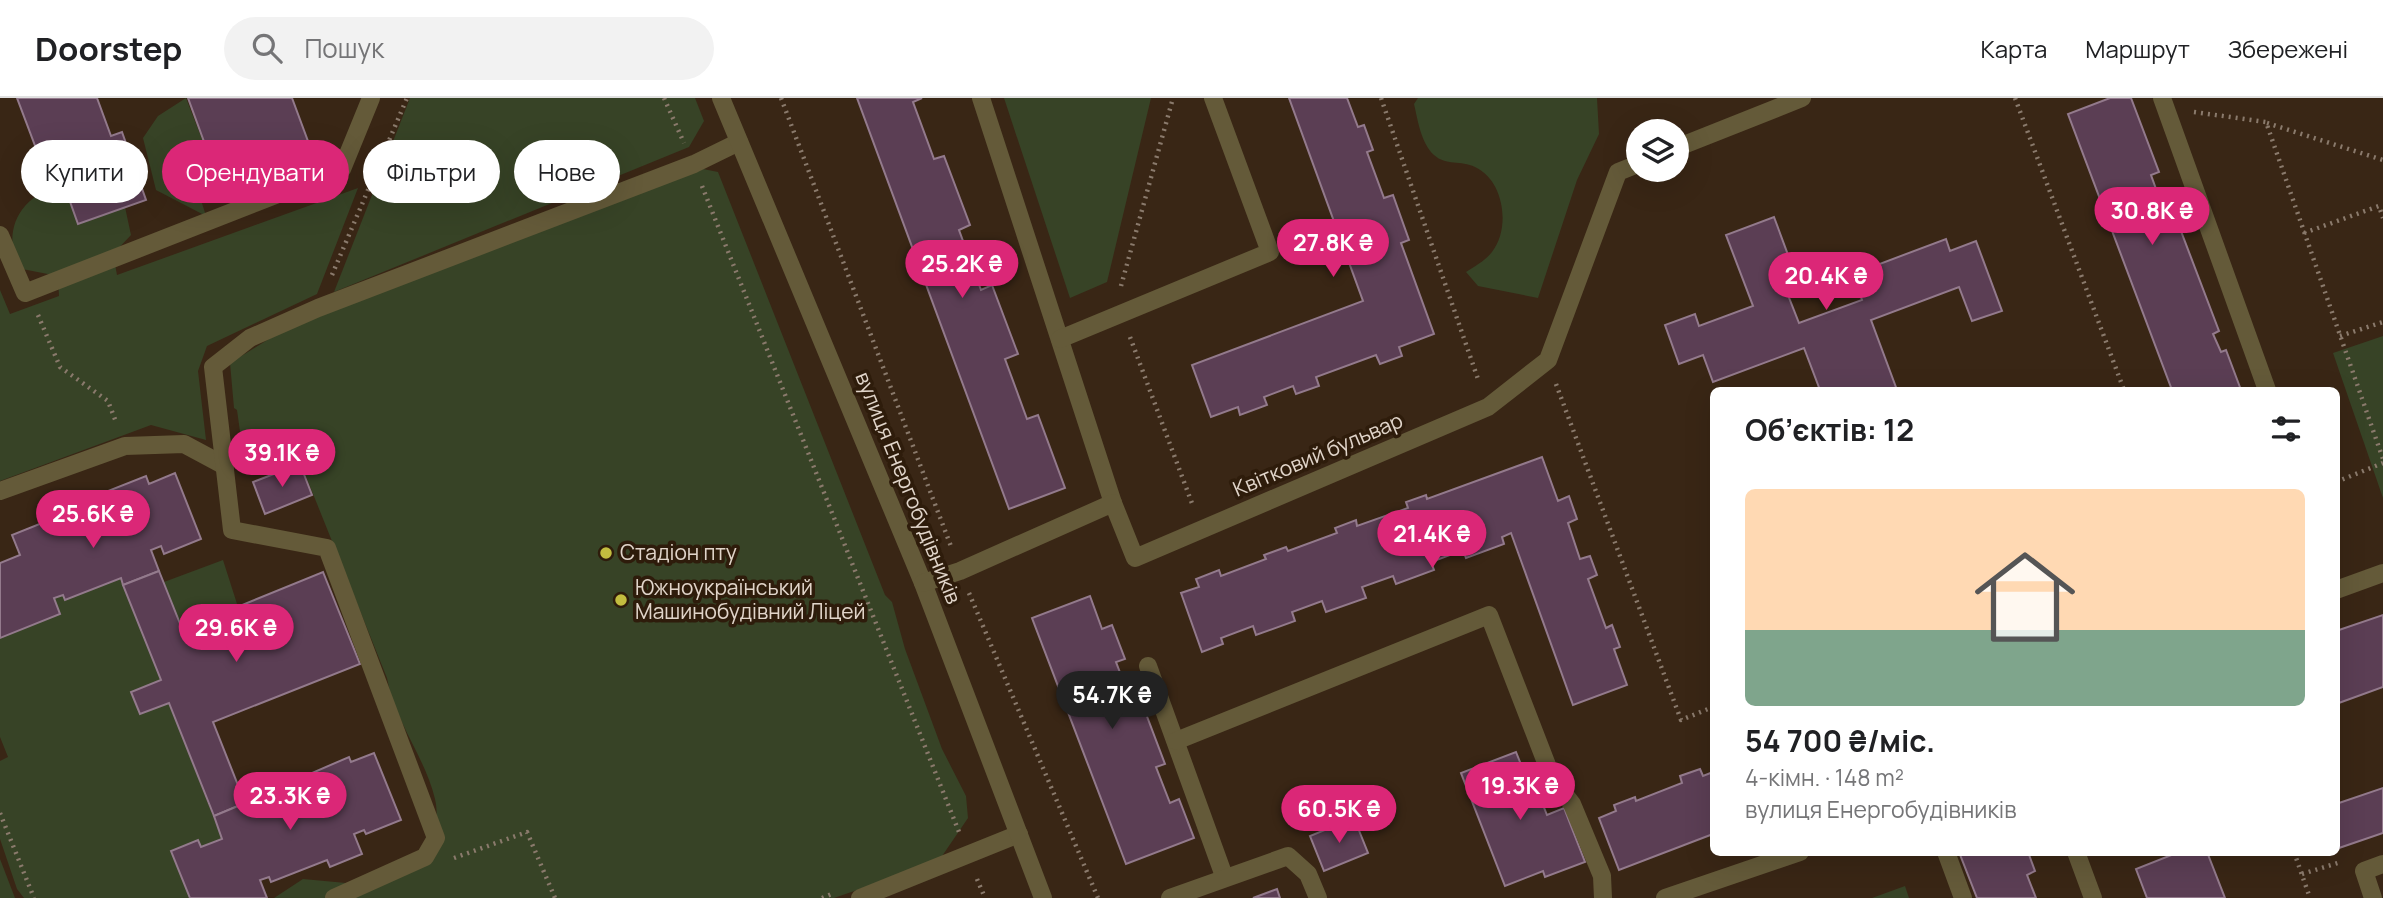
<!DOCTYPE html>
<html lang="uk">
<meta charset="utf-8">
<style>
body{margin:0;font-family:Manrope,sans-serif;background:#f2f2f2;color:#202124;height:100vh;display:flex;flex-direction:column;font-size:26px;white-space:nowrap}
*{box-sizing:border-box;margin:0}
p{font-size:23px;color:#757577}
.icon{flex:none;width:38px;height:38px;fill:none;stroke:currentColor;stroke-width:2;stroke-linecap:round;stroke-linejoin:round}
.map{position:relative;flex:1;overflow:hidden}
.drawer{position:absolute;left:1710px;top:289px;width:630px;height:469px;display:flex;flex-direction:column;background:#fff;border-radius:10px;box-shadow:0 7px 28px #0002}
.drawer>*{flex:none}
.guide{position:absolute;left:21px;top:42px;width:665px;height:63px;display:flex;gap:14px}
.tools{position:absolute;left:1626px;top:21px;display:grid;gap:14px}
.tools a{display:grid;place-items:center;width:63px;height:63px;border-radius:50%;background:#fff;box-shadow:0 7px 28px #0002;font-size:35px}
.price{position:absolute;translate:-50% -60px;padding:0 16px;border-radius:24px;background:#db2777;color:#fff;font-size:23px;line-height:46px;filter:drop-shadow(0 2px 4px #0008)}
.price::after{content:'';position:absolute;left:50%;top:42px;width:21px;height:16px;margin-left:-10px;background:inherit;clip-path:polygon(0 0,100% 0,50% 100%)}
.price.on{background:#222;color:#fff}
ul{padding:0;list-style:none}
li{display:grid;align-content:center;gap:14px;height:371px;padding:0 35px}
li span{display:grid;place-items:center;height:217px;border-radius:10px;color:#555}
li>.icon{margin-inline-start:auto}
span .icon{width:126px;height:126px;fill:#fffc;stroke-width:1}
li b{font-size:30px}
h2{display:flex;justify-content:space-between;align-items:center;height:84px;padding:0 35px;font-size:30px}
.tag{padding:0 24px;border-radius:32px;background:#fff;box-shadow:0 7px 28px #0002;font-size:24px;line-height:63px}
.tag.on{background:#db2777;color:#fff}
header{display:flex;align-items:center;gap:42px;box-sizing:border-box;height:98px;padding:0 35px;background:#fff;border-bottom:2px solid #e0e0e0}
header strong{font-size:33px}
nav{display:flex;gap:38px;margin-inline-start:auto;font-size:24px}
.search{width:490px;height:63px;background:#f2f2f2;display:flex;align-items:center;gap:18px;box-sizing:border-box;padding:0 24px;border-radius:38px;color:#757577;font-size:26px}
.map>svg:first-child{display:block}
</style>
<header>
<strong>Doorstep</strong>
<div class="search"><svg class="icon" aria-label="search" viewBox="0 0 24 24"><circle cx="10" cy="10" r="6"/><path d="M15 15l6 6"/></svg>Пошук</div>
<nav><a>Карта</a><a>Маршрут</a><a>Збережені</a></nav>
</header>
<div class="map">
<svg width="2383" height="800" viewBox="0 0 2383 800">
<rect width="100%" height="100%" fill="#392615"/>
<!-- green -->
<g fill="#374326">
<path d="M186,0L221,90L200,99L206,118L156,92L143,40L158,18Z"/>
<path d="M410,0H695L704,23L689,49L334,194Z"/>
<path d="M1004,0H1151L1107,184L1070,200Z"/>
<path d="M1418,0H1597L1599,36L1577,82L1538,200L1478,188L1466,174C1475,168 1485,163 1492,154C1511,130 1504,82 1475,69C1461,62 1446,68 1434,57C1421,45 1418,23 1414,6Z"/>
<path d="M703,71L718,74L885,497L892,504L905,551L942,651L966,698L968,720L938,764L834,800H274L303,781L346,785L408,771L436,740C436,728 438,713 435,701C425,659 394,622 387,580L299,361L243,355L237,312L234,310L230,265L301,221Z"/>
<path d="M63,84L78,126L125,109L131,137L113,156L117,177L358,90L317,196L207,248L198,273L206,342L151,327L0,383V192L10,216L59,198L58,178L17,170C3,126 21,100 63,84Z"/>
<path d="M2383,238V400L2333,255Z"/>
<path d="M223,462L238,509L203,523L205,530L185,538L164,484Z"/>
<path d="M121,480L161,582L131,594L140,616L169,605L222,741L201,749L198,742L171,753L190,800H24L17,791L0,741V663L8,659L0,639V540L60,516L54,500L63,497L65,502Z"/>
<path d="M0,761L15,800H0Z"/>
<path d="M1905,788L1909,800H1872Z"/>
</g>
<!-- building -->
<g fill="#5b3e54" stroke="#937a8c" stroke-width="2">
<path d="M17,0H97L111,38L122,34L146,102L78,126L63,84L43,92L30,56L37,53Z"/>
<path d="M188,0H292L312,54L221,90Z"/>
<path d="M857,0H922L913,4L934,61L944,58L970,127L959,132L981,192L992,187L1018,256L1005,261L1027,321L1038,317L1065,390L1009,411Z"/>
<path d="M1289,0H1347L1358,29L1364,27L1373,52L1367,54L1384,100L1393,97L1409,142L1401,145L1434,236L1399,249L1402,258L1380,266L1376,257L1316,279L1319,288L1296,296L1293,288L1264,299L1267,307L1240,317L1238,309L1211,319L1192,267L1363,203Z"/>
<path d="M2110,0H2131L2159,74L2151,77L2160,102L2168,99L2219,233L2213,236L2221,254L2226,252L2241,292H2172L2068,16Z"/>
<path d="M1774,119L1801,192L1788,197L1799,225L1862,202L1853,176L1946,141L1950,153L1976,143L2002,213L1972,223L1959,189L1871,222L1897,292H1820L1804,250L1713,284L1703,257L1679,266L1665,227L1695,216L1699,228L1753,208L1726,137Z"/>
<path d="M1542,359L1558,403L1569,398L1577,421L1568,425L1580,461L1590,458L1597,477L1588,481L1606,530L1612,527L1620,549L1614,551L1627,587L1573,607L1511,435L1502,439L1504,446L1466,460L1463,452L1431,464L1434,472L1396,486L1393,478L1362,489L1366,500L1326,514L1322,503L1292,514L1295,523L1256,537L1253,528L1221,540L1223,546L1202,554L1181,495L1199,489L1196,481L1219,472L1221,478L1266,461L1264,457L1286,449L1288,453L1337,435L1335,430L1356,422L1357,428L1408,410L1406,404L1426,397L1427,401Z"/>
<path d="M300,366L312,397L265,416L253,384Z"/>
<path d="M175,375L201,441L164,456L161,448L151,452L159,473L123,487L121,480L65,502L63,497L54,500L60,516L0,540V465L20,457L12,437L42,425L45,431L112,404L108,393L146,378L149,386Z"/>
<path d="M159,473L185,538L205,530L203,523L323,474L360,566L213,624L245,705L214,718L169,605L140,616L131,594L161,582L123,487Z"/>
<path d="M1090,498L1102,531L1112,527L1125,561L1116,564L1131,603L1140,600L1165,666L1156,669L1170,705L1179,701L1194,740L1126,766L1032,520Z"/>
<path d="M2383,517V589L2336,606V533Z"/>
<path d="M1516,654L1528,684L1533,682L1547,717L1564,710L1585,764L1545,779L1543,773L1505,788L1461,675Z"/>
<path d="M374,655L401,722L366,736L364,732L354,736L362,756L330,769L327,762L271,784L269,779L260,782L267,800H190L171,753L198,742L201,749L222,741L214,718L245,705L247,711L305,688L308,695L318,691L312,675L349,659L351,664Z"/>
<path d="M1700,671L1703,678L1713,674V736L1619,772L1599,720L1616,713L1614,707L1635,699L1636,703L1682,685L1680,678Z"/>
<path d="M2383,690V735L2336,751V706Z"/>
<path d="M1354,720L1368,755L1324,773L1310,738Z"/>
<path d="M1959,754H2028L2035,773L2027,777L2036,800H1977Z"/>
<path d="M2179,754H2207L2225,800H2147L2136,771Z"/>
<path d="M1277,791L1280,800H1253Z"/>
</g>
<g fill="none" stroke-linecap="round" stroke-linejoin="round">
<!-- path -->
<g stroke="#8a7a6c" stroke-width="4.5" stroke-dasharray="2 5" stroke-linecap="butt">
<path d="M664,0L684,45"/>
<path d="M781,0L952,451"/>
<path d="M1381,0L1479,284"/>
<path d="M2015,0L2124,292"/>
<path d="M2194,14L2266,24L2383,361"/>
<path d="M2267,25L2383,62"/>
<path d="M702,88L959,734"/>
<path d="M2304,135L2379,108L2383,120"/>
<path d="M332,177L407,0"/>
<path d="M1121,188L1173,0"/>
<path d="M38,217L60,269L108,303L116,324"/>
<path d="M2340,238L2383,224"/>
<path d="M1130,239L1193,408"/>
<path d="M1556,286L1681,622L1713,609"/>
<path d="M2336,384L2383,365"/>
<path d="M969,495L1098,800"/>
<path d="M0,715L34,800"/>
<path d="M2294,754L2310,800"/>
<path d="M454,760L527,734L555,800"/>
<path d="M2302,776L2341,764"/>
<path d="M977,781L985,800"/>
<path d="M822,800L834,795"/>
</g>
<!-- lane -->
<g stroke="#645a39" stroke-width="18">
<path d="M981,0L1113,405"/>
<path d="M2162,0L2267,292"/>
<path d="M0,137L25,195L342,71L371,0"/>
<path d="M1060,241L1270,154L1213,0"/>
<path d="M0,393L125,348L184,346L225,368"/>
<path d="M2336,492L2383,475"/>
<path d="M1148,568L1224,778"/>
<path d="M1176,643L1489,517L1552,680L1572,706L1602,778L1603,800"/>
<path d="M1946,754L1963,800"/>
<path d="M2076,754L2093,800"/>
<path d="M334,800L425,759L436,740L327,450L232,432L213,269L250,240L318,210L694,66L739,44"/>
<path d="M860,800L1019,736"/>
<path d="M1170,800L1288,758L1308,776L1318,800"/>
<path d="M1665,800L1800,754"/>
<path d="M2373,800L2364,773L2383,766"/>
</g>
<!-- street -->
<g stroke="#645a39" stroke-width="18">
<path d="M721,0L923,485L1043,800"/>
<path d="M1676,50L1802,0"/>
<path d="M923,485L960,473L1113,405L1135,460L1488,309L1548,262L1618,74L1638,66"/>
</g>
</g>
<!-- markers -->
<g fill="#c3bd3f" stroke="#2e1c0b" stroke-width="2.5">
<circle cx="606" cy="455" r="7"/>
<circle cx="621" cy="502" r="7"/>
</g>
<g text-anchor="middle" stroke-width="7" stroke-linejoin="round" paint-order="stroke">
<!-- street labels -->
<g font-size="21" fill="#e1d5ca" stroke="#2e1c0b">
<text transform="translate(1318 357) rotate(-23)" y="7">Квітковий бульвар</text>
<text transform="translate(908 390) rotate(68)" y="7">вулиця Енергобудівників</text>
</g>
<!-- poi labels -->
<g font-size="21" fill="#e1d5ca" stroke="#2e1c0b" text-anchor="start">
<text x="620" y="462">Стадіон пту</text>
<text x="635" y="497">Южноукраїнський<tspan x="635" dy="24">Машинобудівний Ліцей</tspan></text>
</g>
</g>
</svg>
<div class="tools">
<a><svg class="icon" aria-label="layers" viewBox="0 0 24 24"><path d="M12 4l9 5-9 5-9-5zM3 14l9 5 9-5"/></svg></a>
</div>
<b class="price" style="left:2152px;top:149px">30.8K ₴</b>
<b class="price" style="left:1333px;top:181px">27.8K ₴</b>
<b class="price" style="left:962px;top:202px">25.2K ₴</b>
<b class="price" style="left:1826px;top:214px">20.4K ₴</b>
<b class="price" style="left:282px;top:391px">39.1K ₴</b>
<b class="price" style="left:93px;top:452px">25.6K ₴</b>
<b class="price" style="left:1432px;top:472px">21.4K ₴</b>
<b class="price" style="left:236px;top:566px">29.6K ₴</b>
<b class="price on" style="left:1112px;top:633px">54.7K ₴</b>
<b class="price" style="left:1520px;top:724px">19.3K ₴</b>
<b class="price" style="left:290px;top:734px">23.3K ₴</b>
<b class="price" style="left:1339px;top:747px">60.5K ₴</b>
<div class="guide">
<a class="tag">Купити</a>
<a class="tag on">Орендувати</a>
<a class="tag">Фільтри</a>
<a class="tag">Нове</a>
</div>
<section class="drawer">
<h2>Об’єктів: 12<svg class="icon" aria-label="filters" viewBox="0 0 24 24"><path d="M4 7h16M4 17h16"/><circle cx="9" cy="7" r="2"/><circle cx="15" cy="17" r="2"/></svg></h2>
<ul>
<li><span style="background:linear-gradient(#ffd9b3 65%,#7fa58c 0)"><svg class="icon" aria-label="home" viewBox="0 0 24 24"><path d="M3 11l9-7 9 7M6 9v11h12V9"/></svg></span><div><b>54 700 ₴/міс.</b><p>4-кімн. · 148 m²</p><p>вулиця Енергобудівників</p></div></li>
</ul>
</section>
</div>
